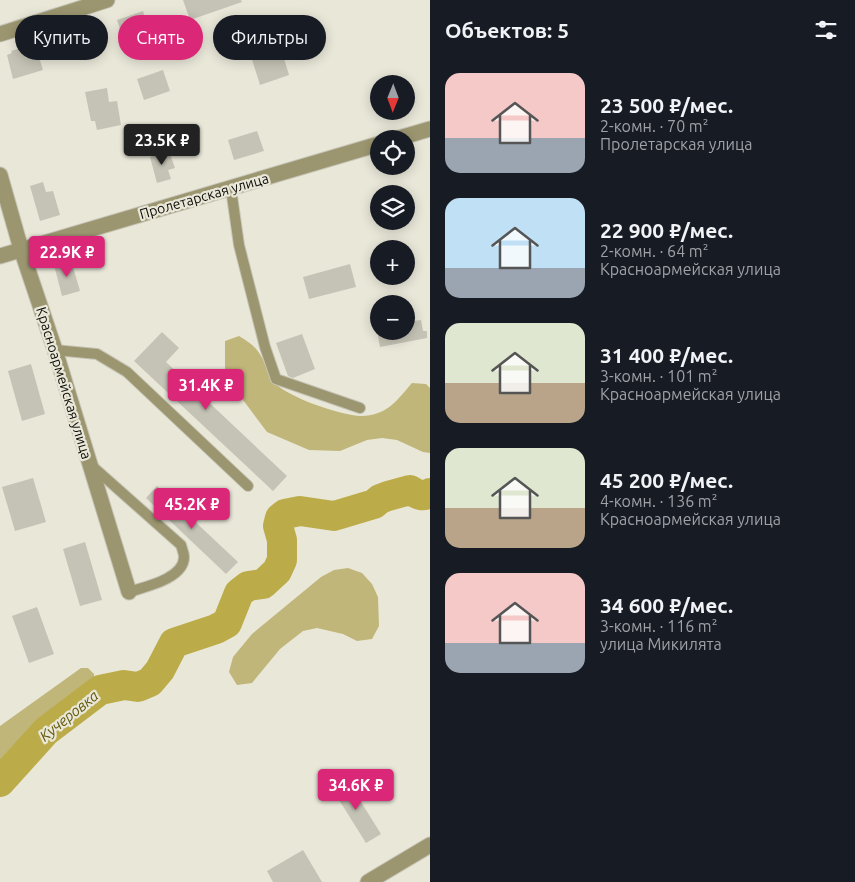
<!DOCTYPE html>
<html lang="ru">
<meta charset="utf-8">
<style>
body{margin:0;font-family:Ubuntu,sans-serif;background:#242831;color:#f1f3f6;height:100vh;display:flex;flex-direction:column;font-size:19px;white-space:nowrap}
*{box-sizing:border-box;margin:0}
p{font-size:16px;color:#9ea1a6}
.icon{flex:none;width:28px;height:28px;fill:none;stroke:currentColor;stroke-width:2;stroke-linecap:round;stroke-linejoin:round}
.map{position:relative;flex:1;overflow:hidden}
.sheet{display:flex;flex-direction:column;background:#171b24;width:425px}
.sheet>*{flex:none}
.hud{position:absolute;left:15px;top:15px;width:340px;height:45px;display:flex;gap:10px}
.needle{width:32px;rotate:181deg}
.controls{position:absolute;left:370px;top:75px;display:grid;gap:10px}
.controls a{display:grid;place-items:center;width:45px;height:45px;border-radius:50%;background:#171b24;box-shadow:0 2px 12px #0003;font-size:25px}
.price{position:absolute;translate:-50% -42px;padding:0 11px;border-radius:5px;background:#db2777;color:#fff;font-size:16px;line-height:32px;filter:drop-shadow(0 1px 2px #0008)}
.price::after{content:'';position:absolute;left:50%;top:30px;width:15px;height:11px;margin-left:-8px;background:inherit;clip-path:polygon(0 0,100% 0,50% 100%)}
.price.on{background:#222;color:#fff}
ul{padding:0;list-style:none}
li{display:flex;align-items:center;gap:15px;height:125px;padding:0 15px}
li span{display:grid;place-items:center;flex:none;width:140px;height:100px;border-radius:15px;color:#555}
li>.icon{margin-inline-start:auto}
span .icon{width:60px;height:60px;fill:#fffc;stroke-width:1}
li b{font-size:21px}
h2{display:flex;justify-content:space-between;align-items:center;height:60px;padding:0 15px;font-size:21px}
.pill{padding:0 18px;border-radius:22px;background:#171b24;box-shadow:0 2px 12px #0003;font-size:18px;line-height:45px}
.pill.on{background:#db2777;color:#fff}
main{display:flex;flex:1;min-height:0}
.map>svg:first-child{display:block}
</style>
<main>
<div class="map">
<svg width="430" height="882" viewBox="0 0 430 882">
<rect width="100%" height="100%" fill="#e9e7d8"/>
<!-- green -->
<g fill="#c0b67a">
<path d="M239,336C254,345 259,350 266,366C268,371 269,377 272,380C284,396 333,412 352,415C361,417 370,416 378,413C393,408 402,394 412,383L426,384L430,388V453L423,452L397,440L382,438L367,440L340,451L309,450L267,432L231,384L225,370V341Z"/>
<path d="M348,568L362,573L372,584L378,597L379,626L372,639L357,641L343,634L317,628L303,631L280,649L252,683L237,685L229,672L233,657L252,634L321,577L334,570Z"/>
<path d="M81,668H88L94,674V682L82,694L67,697L31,726L0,761V726Z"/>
</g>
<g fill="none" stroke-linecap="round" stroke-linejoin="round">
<!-- river -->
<path stroke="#bcac49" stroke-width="30" d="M0,782L46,731L100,690L124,685L138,687L150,682L160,670L174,643L216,629L227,623L239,593L248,586L263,584L277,571L282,560V540L278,526L280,518L285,514L300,511L334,516L374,504L380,499L388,496L410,490C417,494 422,498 430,493"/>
</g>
<!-- building -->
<g fill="#c5c3b5">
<path d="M183,0H241L242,2L190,20Z"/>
<path d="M143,11L150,31L124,40L117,20Z"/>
<path d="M24,47L26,52L32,50L33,55L38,54L43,70L13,79L7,55L12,53L11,51Z"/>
<path d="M263,49L265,57L282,52L289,75L260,85L250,53Z"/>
<path d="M163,70L170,91L144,100L137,79Z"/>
<path d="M107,88L109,102L117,101L121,125L97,130L95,121H91L85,92Z"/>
<path d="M257,131L264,151L234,160L228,140Z"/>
<path d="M169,151L175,168L168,170L171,179L157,183L150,157Z"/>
<path d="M43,182L46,192L53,191L60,215L40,221L30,186Z"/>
<path d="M71,260L80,291L62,296L54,265Z"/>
<path d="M350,264L356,287L309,299L303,277Z"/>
<path d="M421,320L423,331H427V338L380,347L377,331H406V322Z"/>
<path d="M162,332L179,348L166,362L287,476L273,491L134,361Z"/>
<path d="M302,334L315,369L293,378L288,376L276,343Z"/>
<path d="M31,364L45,414L22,421L8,371Z"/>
<path d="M33,478L46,522L15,531L2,487Z"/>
<path d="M157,486L238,562L226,574L146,498Z"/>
<path d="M85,542L102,600L80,606L63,549Z"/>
<path d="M37,607L54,654L29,663L12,616Z"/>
<path d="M346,778L381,834L366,843L331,787Z"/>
<path d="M303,850L322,882H273L267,871Z"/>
</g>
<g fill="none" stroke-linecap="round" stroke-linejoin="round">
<!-- lane casing -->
<g stroke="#c6c4b7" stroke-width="12">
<g id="lane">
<path d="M231,189L239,245L265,347L276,379L360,408"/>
<path d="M55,350L97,354L127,372L248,486"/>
<path d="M92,466L181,545C182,549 184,553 184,557C184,579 144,587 129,592"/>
</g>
</g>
<!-- street casing -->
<g stroke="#c6c4b7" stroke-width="17">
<g id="street">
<path d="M0,34L107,0"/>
<path d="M396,139L430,129"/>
<path d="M0,175L21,249L55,350L129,592"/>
<path d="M0,256L379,144"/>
<path d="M368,882L430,845"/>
</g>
</g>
<!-- lane -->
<use href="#lane" stroke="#9c9670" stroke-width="10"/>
<!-- street -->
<use href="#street" stroke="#9c9670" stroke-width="15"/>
</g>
<g text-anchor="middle" stroke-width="4.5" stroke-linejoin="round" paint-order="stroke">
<!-- street labels -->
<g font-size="14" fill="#0d0c07" stroke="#e9e7d8">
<text transform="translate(204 196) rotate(-16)" y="5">Пролетарская улица</text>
<text transform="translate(64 383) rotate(73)" y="5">Красноармейская улица</text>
</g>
<!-- water labels -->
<g font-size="15" font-style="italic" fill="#63580c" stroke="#e9e7d8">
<text transform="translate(69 716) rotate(-39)" y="5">Кучеровка</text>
</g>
</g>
</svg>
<div class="controls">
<a><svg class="needle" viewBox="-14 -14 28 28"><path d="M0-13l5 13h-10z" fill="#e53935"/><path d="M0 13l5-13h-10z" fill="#9ea1a6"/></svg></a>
<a><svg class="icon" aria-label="locate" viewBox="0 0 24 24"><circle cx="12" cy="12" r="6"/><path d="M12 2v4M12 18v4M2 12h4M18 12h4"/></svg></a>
<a><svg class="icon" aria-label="layers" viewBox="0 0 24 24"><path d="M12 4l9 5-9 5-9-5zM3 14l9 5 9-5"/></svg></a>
<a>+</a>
<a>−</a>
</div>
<b class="price on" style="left:162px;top:166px">23.5K ₽</b>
<b class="price" style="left:67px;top:278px">22.9K ₽</b>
<b class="price" style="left:206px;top:411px">31.4K ₽</b>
<b class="price" style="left:192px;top:530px">45.2K ₽</b>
<b class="price" style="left:356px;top:811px">34.6K ₽</b>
<div class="hud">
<a class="pill">Купить</a>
<a class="pill on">Снять</a>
<a class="pill">Фильтры</a>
</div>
</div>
<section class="sheet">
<h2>Объектов: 5<svg class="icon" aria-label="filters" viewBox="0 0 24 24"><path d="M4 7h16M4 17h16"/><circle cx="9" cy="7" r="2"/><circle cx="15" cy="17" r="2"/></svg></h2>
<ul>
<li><span style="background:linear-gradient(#f6c9c9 65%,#9aa5b1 0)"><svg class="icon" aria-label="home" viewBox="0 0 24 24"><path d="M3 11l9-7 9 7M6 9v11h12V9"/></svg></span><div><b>23 500 ₽/мес.</b><p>2-комн. · 70 m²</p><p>Пролетарская улица</p></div></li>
<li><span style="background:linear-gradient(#bfe0f5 70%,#9aa5b1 0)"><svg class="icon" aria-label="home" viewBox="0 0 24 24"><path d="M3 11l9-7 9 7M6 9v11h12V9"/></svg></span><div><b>22 900 ₽/мес.</b><p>2-комн. · 64 m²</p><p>Красноармейская улица</p></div></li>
<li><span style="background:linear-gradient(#dfe7d0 60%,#b9a48a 0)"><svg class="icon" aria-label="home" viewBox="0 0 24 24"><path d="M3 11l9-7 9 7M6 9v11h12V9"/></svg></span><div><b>31 400 ₽/мес.</b><p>3-комн. · 101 m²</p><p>Красноармейская улица</p></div></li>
<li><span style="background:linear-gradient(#dfe7d0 60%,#b9a48a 0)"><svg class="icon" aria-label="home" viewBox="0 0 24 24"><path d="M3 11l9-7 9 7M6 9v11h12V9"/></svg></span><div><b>45 200 ₽/мес.</b><p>4-комн. · 136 m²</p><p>Красноармейская улица</p></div></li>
<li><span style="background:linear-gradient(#f6c9c9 70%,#9aa5b1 0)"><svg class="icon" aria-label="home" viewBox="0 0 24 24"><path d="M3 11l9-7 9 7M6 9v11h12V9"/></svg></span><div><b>34 600 ₽/мес.</b><p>3-комн. · 116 m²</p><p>улица Микилята</p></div></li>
</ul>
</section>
</main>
